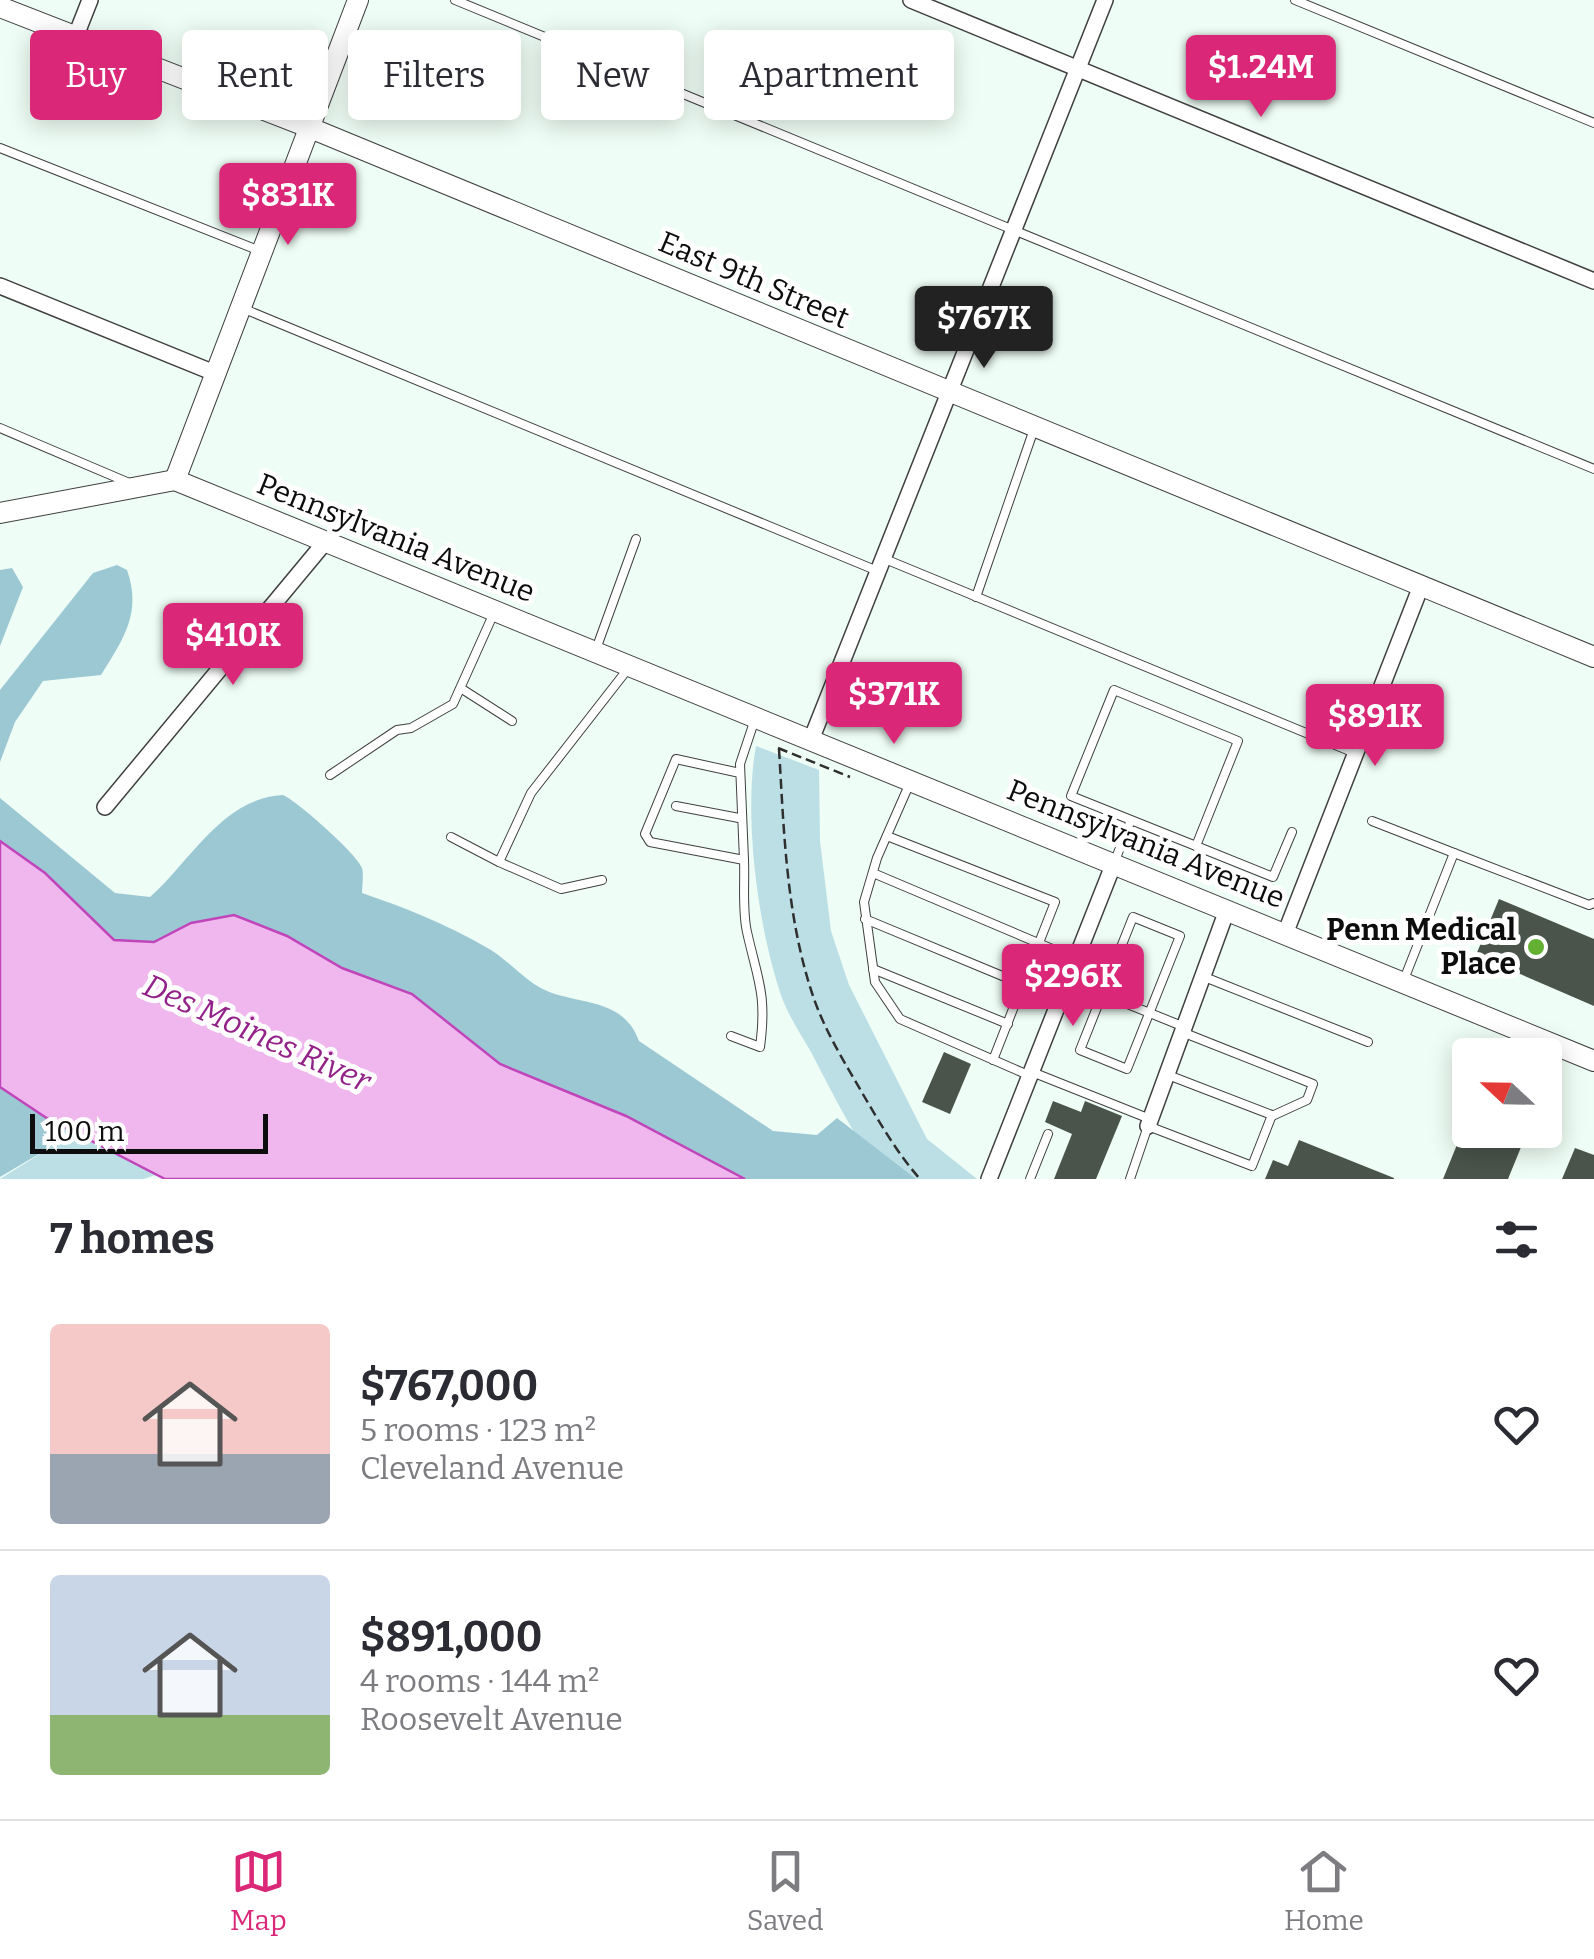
<!DOCTYPE html>
<meta charset="utf-8">
<style>
body{margin:0;font-family:Bitter,serif;background:#f7f7f7;color:#2b2b33;height:100vh;display:flex;flex-direction:column;font-size:38px;white-space:nowrap}
*{box-sizing:border-box;margin:0}
p{font-size:32px;color:#7c7c81}
.icon{flex:none;width:55px;height:55px;fill:none;stroke:currentColor;stroke-width:2;stroke-linecap:round;stroke-linejoin:round}
.map{position:relative;height:1179px;overflow:hidden}
.sheet{display:flex;flex-direction:column;background:#fff;flex:1}
.sheet>*{flex:none}
.top-card{position:absolute;left:30px;top:30px;width:1000px;height:90px;display:flex;gap:20px}
.needle{width:65px;rotate:292deg}
.tools{position:absolute;left:1452px;top:1038px;display:grid;gap:20px}
.tools a{display:grid;place-items:center;width:110px;height:110px;border-radius:10px;background:#fff;box-shadow:0 5px 25px #0003;font-size:50px}
.scale{position:absolute;left:30px;bottom:25px;width:238px;box-sizing:border-box;padding-left:10px;border:5px solid #0d0d0d;border-top:0;font-size:28px;line-height:35px;white-space:nowrap;color:#0d0d0d;-webkit-text-stroke:8px #fff;paint-order:stroke}
.price{position:absolute;translate:-50% -85px;padding:0 22px;border-radius:10px;background:#db2777;color:#fff;font-size:32px;line-height:65px;filter:drop-shadow(0 2px 5px #0008)}
.price::after{content:'';position:absolute;left:50%;top:60px;width:30px;height:22px;margin-left:-15px;background:inherit;clip-path:polygon(0 0,100% 0,50% 100%)}
.price.selected{background:#222;color:#fff}
ul{padding:0;list-style:none}
li{display:flex;align-items:center;gap:30px;height:250px;padding:0 50px}
li+li{border-top:2px solid #e1e1e2}
li span{display:grid;place-items:center;flex:none;width:280px;height:200px;border-radius:10px;color:#555}
li>.icon{margin-inline-start:auto}
span .icon{width:120px;height:120px;fill:#fffc;stroke-width:1}
li b{font-size:42px}
h2{display:flex;justify-content:space-between;align-items:center;height:120px;padding:0 50px;font-size:42px}
.chip{padding:0 35px;border-radius:10px;background:#fff;box-shadow:0 5px 25px #0003;font-size:35px;line-height:90px}
.chip.selected{background:#db2777;color:#fff}
.menu{display:flex;justify-content:space-around;align-items:center;height:140px;border-top:2px solid #e1e1e2;background:#fff;font-size:28px;color:#7c7c81}
.menu a{display:grid;justify-items:center;gap:5px}
.menu .selected{color:#db2777}
.map>svg:first-child{display:block}
</style>
<div class="map">
<svg width="1594" height="1179" viewBox="0 0 1594 1179">
<rect width="100%" height="100%" fill="#eefdf5"/>
<!-- green -->
<g fill="#bbdfe5">
<path d="M756,746L819,770L820,841L831,931L849,985L927,1139L977,1179H885C855,1139 834,1096 811,1052C801,1035 789,1016 782,998C758,929 743,816 756,746Z"/>
<path d="M67,1129L165,1179L155,1175L144,1179H0L54,1145Z"/>
</g>
<!-- forest -->
<g fill="#9cc8d4">
<path d="M117,565L127,570C142,613 124,638 101,675L43,681L15,722L0,762V690L93,573Z"/>
<path d="M12,568L23,587L0,646V570Z"/>
<path d="M283,795C297,801 357,854 362,868C364,875 362,886 362,893C403,907 446,924 484,946C503,956 517,972 534,984C569,1008 621,992 639,1041L773,1131L817,1135L837,1118L916,1179H745L626,1116L500,1064L412,994L342,968L287,936L234,915L191,923L154,942L114,940L45,873L0,841V798L115,893L150,897C190,862 222,798 283,795Z"/>
<path d="M0,1087L67,1129L54,1145L0,1177Z"/>
</g>
<!-- water -->
<path fill="#f0b7ef" stroke="#c045ba" stroke-width="2.5" d="M0,841L45,873L114,940L154,942L191,923L234,915L287,936L342,968L412,994L500,1064L626,1116L745,1179H165L45,1117L0,1087Z"/>
<!-- building -->
<g fill="#4a544b">
<path d="M1499,899L1594,939V1006L1476,955Z"/>
<path d="M944,1052L971,1064L950,1114L922,1102Z"/>
<path d="M1053,1101L1081,1112L1085,1101L1122,1116L1096,1179H1054L1072,1134L1045,1122Z"/>
<path d="M1463,1130H1528L1508,1179H1443Z"/>
<path d="M1299,1140L1394,1178V1179H1265L1273,1160L1288,1166Z"/>
<path d="M1575,1148L1594,1155V1179H1562Z"/>
</g>
<g fill="none" stroke-linecap="round" stroke-linejoin="round">
<!-- service casing -->
<g stroke="#404040" stroke-width="10">
<g id="service">
<path d="M455,0L1594,469"/>
<path d="M1295,0L1594,123"/>
<path d="M0,148L260,251"/>
<path d="M242,308L880,572"/>
<path d="M0,428L127,482"/>
<path d="M885,559L1357,754"/>
<path d="M976,597L1034,429"/>
<path d="M595,652L636,539"/>
<path d="M462,689L512,721"/>
<path d="M740,773L676,759L645,834L650,842L744,860L740,764L754,722"/>
<path d="M330,775L397,730L411,728L453,704L493,615"/>
<path d="M909,785L877,858L864,902L875,982L900,1019L1028,1075"/>
<path d="M676,806L739,818"/>
<path d="M1372,821L1454,853"/>
<path d="M887,836L1055,902L993,1060"/>
<path d="M451,837L499,862"/>
<path d="M1196,846L1273,877L1292,832"/>
<path d="M1114,863L1131,820L1071,796L1114,690L1238,741L1196,846L1131,820"/>
<path d="M873,873L1076,959"/>
<path d="M602,880L561,889L499,862L531,793L627,670"/>
<path d="M1133,917L1180,936L1127,1069L1080,1050Z"/>
<path d="M865,919L1024,985"/>
<path d="M873,969L1008,1024"/>
<path d="M1202,976L1368,1042"/>
<path d="M1068,980L1182,1026"/>
<path d="M1403,982L1454,853L1589,905L1594,903"/>
<path d="M1182,1032L1313,1084L1307,1100L1272,1116"/>
<path d="M731,1036L760,1047C767,994 758,981 747,932C742,910 745,883 744,860"/>
<path d="M1032,1072L1150,1119"/>
<path d="M1030,1179L1048,1134"/>
<path d="M1130,1179L1148,1126L1252,1166L1272,1115L1168,1075"/>
</g>
</g>
<!-- minor casing -->
<g stroke="#404040" stroke-width="18">
<g id="minor">
<path d="M911,0L1594,281"/>
<path d="M75,38L90,0"/>
<path d="M0,286L212,372"/>
<path d="M811,740L1105,0"/>
<path d="M105,807L326,541"/>
<path d="M1285,934L1421,586"/>
<path d="M1148,1126L1227,910"/>
<path d="M989,1179L1114,863"/>
</g>
</g>
<!-- tertiary casing -->
<g stroke="#404040" stroke-width="22">
<g id="tertiary">
<path d="M0,7L308,127L1594,657"/>
<path d="M175,480L1594,1061"/>
<path d="M175,480L358,0"/>
<path d="M0,513L175,480"/>
</g>
</g>
<!-- path -->
<g stroke="#2f2f2f" stroke-width="2.5" stroke-dasharray="10 5" stroke-linecap="butt">
<path d="M778,748L850,777"/>
<path d="M779,749C784,831 786,914 812,993C824,1030 845,1063 864,1096C881,1125 898,1154 920,1179"/>
</g>
<!-- service -->
<use href="#service" stroke="#fff" stroke-width="8"/>
<!-- minor -->
<use href="#minor" stroke="#fff" stroke-width="15"/>
<!-- tertiary -->
<use href="#tertiary" stroke="#fff" stroke-width="20"/>
</g>
<!-- markers -->
<circle fill="#63b032" stroke="#fff" stroke-width="4" cx="1536" cy="947" r="10"/>
<g text-anchor="middle" stroke-width="10" stroke-linejoin="round" paint-order="stroke">
<!-- street labels -->
<g font-size="30" fill="#0d0d0d" stroke="#fff">
<text transform="translate(754 280) rotate(23)" y="10">East 9th Street</text>
<text transform="translate(396 538) rotate(22)" y="10">Pennsylvania Avenue</text>
<text transform="translate(1146 844) rotate(22)" y="10">Pennsylvania Avenue</text>
</g>
<!-- poi labels -->
<g font-size="30" font-weight="bold" fill="#0d0d0d" stroke="#fff" text-anchor="end">
<text x="1516" y="940">Penn Medical<tspan x="1516" dy="34">Place</tspan></text>
</g>
<!-- water labels -->
<g font-size="32" font-style="italic" fill="#932288" stroke="#fff">
<text transform="translate(257 1033) rotate(24)" y="11">Des Moines River</text>
</g>
</g>
</svg>
<div class="tools">
<a><svg class="needle" viewBox="-14 -14 28 28"><path d="M0-13l5 13h-10z" fill="#e53935"/><path d="M0 13l5-13h-10z" fill="#7c7c81"/></svg></a>
</div>
<div class="scale">100 m</div>
<b class="price" style="left:1261px;top:120px">$1.24M</b>
<b class="price" style="left:288px;top:248px">$831K</b>
<b class="price selected" style="left:984px;top:371px">$767K</b>
<b class="price" style="left:233px;top:688px">$410K</b>
<b class="price" style="left:894px;top:747px">$371K</b>
<b class="price" style="left:1375px;top:769px">$891K</b>
<b class="price" style="left:1073px;top:1029px">$296K</b>
<div class="top-card">
<a class="chip selected">Buy</a>
<a class="chip">Rent</a>
<a class="chip">Filters</a>
<a class="chip">New</a>
<a class="chip">Apartment</a>
</div>
</div>
<section class="sheet">
<h2>7 homes<svg class="icon" aria-label="filters" viewBox="0 0 24 24"><path d="M4 7h16M4 17h16"/><circle cx="9" cy="7" r="2"/><circle cx="15" cy="17" r="2"/></svg></h2>
<ul>
<li><span style="background:linear-gradient(#f6c9c9 65%,#9aa5b1 0)"><svg class="icon" aria-label="home" viewBox="0 0 24 24"><path d="M3 11l9-7 9 7M6 9v11h12V9"/></svg></span><div><b>$767,000</b><p>5 rooms · 123 m²</p><p>Cleveland Avenue</p></div><svg class="icon" aria-label="heart" viewBox="0 0 24 24"><path d="M12 20l-8-8c-3-5 5-10 8-4 3-6 11-1 8 4z"/></svg></li>
<li><span style="background:linear-gradient(#c9d6e8 70%,#8fb573 0)"><svg class="icon" aria-label="home" viewBox="0 0 24 24"><path d="M3 11l9-7 9 7M6 9v11h12V9"/></svg></span><div><b>$891,000</b><p>4 rooms · 144 m²</p><p>Roosevelt Avenue</p></div><svg class="icon" aria-label="heart" viewBox="0 0 24 24"><path d="M12 20l-8-8c-3-5 5-10 8-4 3-6 11-1 8 4z"/></svg></li>
</ul>
</section>
<nav class="menu">
<a class="selected"><svg class="icon" aria-label="map" viewBox="0 0 24 24"><path d="M3 6l6-2 6 2 6-2v14l-6 2-6-2-6 2zM9 4v14M15 6v14"/></svg>Map</a>
<a><svg class="icon" aria-label="saved" viewBox="0 0 24 24"><path d="M7 4h10v16l-5-4-5 4z"/></svg>Saved</a>
<a><svg class="icon" aria-label="home" viewBox="0 0 24 24"><path d="M3 11l9-7 9 7M6 9v11h12V9"/></svg>Home</a>
</nav>
